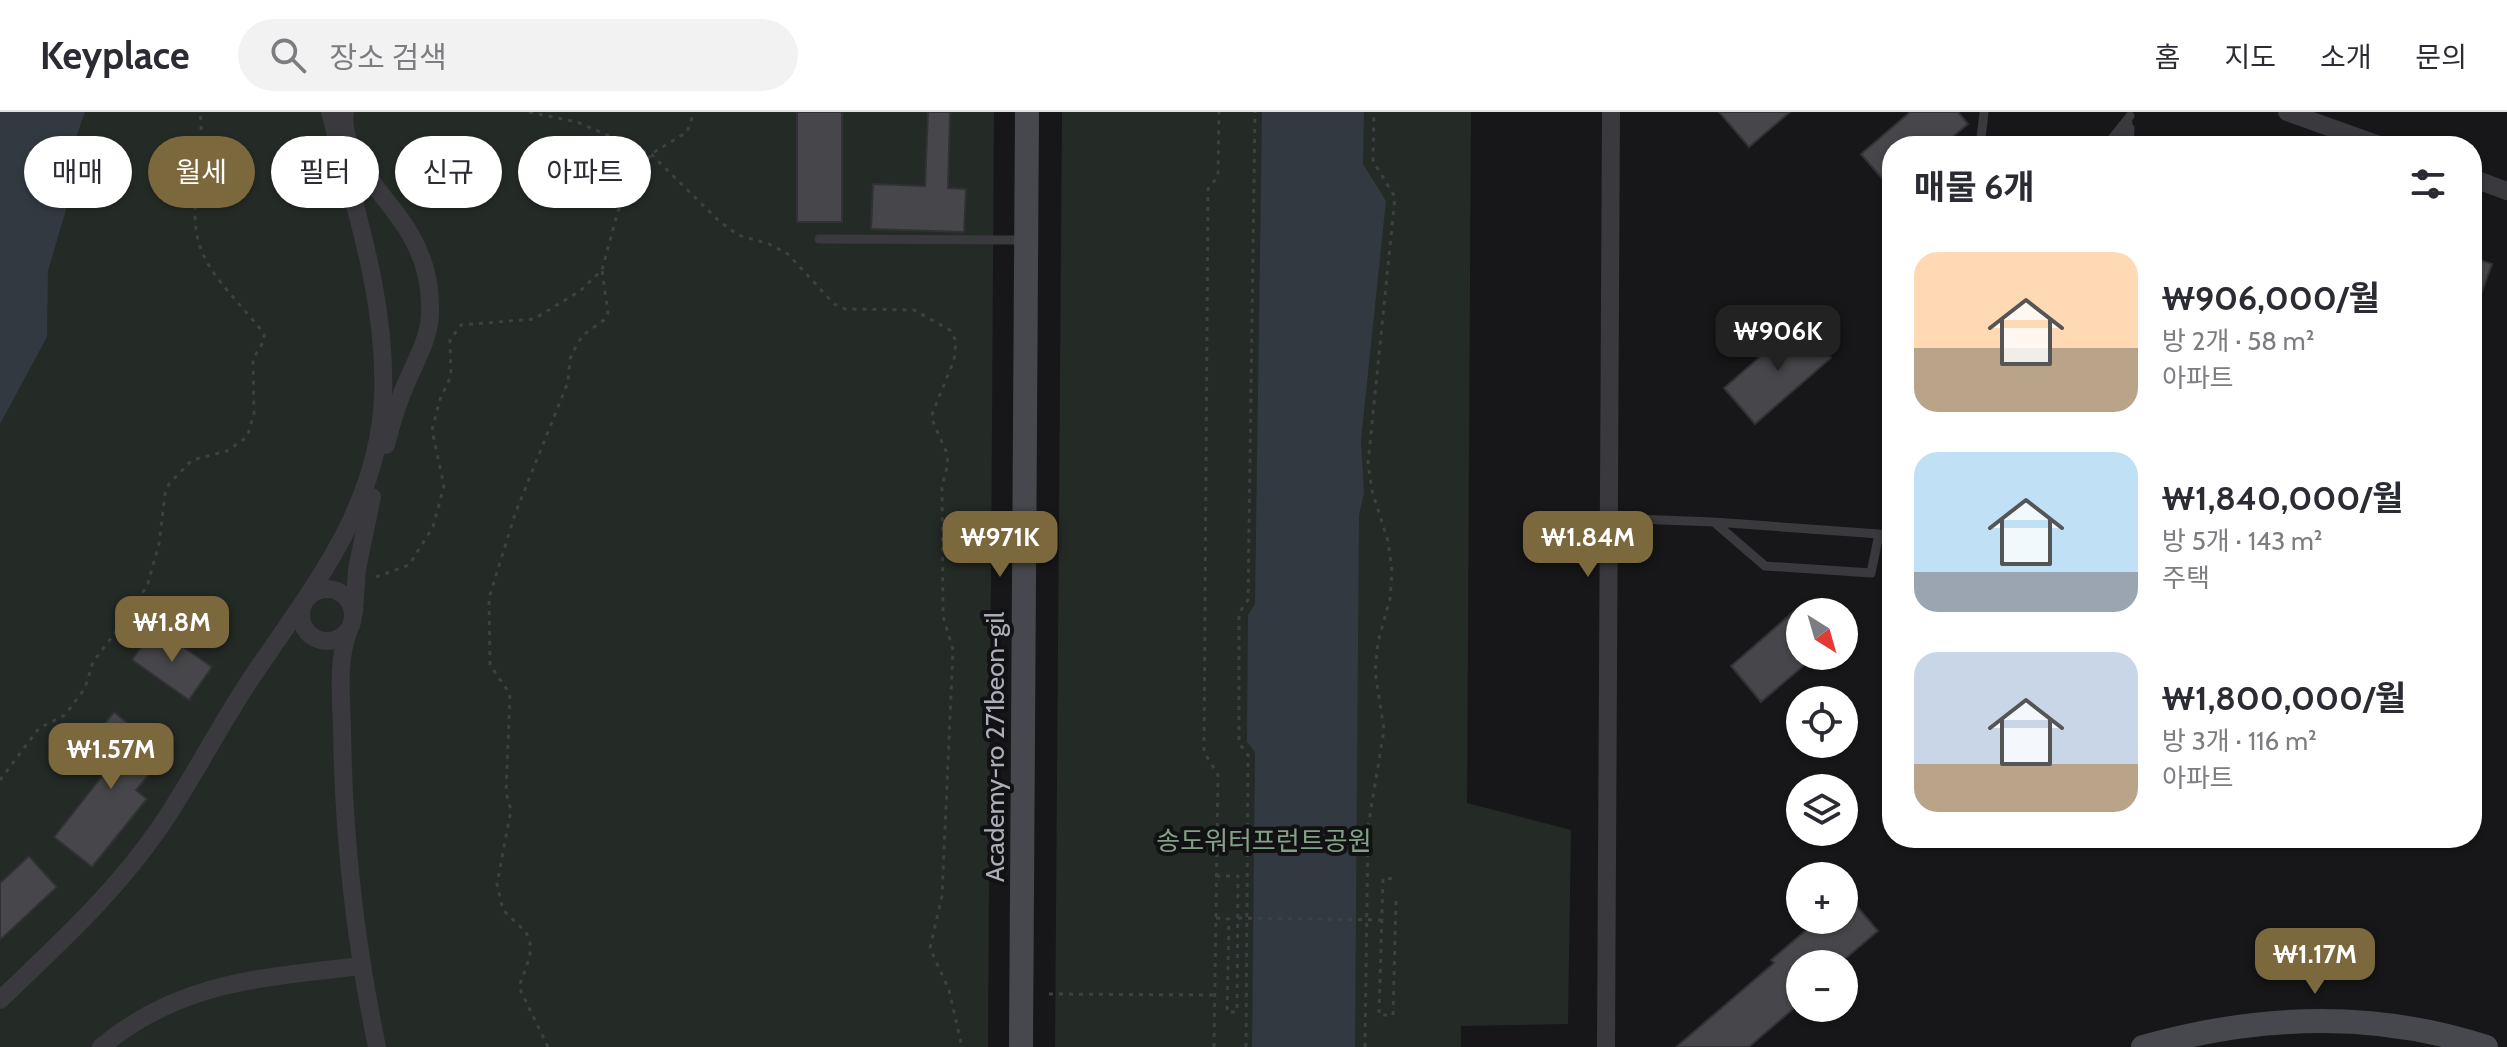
<!DOCTYPE html>
<html lang="ko">
<meta charset="utf-8">
<style>
body{margin:0;font-family:Cabin,"Noto Sans KR",sans-serif;background:#f2f2f3;color:#2b2b33;height:100vh;display:flex;flex-direction:column;font-size:30px;white-space:nowrap}
*{box-sizing:border-box;margin:0}
p{font-size:26px;color:#7c7c81}
.icon{flex:none;width:44px;height:44px;fill:none;stroke:currentColor;stroke-width:2;stroke-linecap:round;stroke-linejoin:round}
.map{position:relative;flex:1;overflow:hidden}
.drawer{position:absolute;left:1882px;top:24px;width:600px;height:712px;display:flex;flex-direction:column;background:#fff;border-radius:32px;box-shadow:0 2px 6px #0004}
.drawer>*{flex:none}
.hud{position:absolute;left:24px;top:24px;width:760px;height:72px;display:flex;gap:16px}
.needle{width:52px;rotate:143deg}
.controls{position:absolute;left:1786px;top:486px;display:grid;gap:16px}
.controls a{display:grid;place-items:center;width:72px;height:72px;border-radius:50%;background:#fff;box-shadow:0 2px 6px #0004;font-size:40px}
.price{position:absolute;translate:-50% -68px;padding:0 18px;border-radius:16px;background:#7c683d;color:#fff;font-size:26px;line-height:52px;filter:drop-shadow(0 2px 4px #0008)}
.price::after{content:'';position:absolute;left:50%;top:48px;width:24px;height:18px;margin-left:-12px;background:inherit;clip-path:polygon(0 0,100% 0,50% 100%)}
.price.active{background:#222;color:#fff}
ul{padding:0;list-style:none}
li{display:flex;align-items:center;gap:24px;height:200px;padding:0 32px}
li span{display:grid;place-items:center;flex:none;width:224px;height:160px;border-radius:24px;color:#555}
li>.icon{margin-inline-start:auto}
span .icon{width:96px;height:96px;fill:#fffc;stroke-width:1}
li b{font-size:34px}
h2{display:flex;justify-content:space-between;align-items:center;height:96px;padding:0 32px;font-size:34px}
.chip{padding:0 28px;border-radius:36px;background:#fff;box-shadow:0 2px 6px #0004;font-size:28px;line-height:72px}
.chip.active{background:#7c683d;color:#fff}
header{display:flex;align-items:center;gap:48px;box-sizing:border-box;height:112px;padding:0 40px;background:#fff;border-bottom:2px solid #e1e1e2}
header strong{font-size:38px}
nav{display:flex;gap:44px;margin-inline-start:auto;font-size:28px}
.search{width:560px;height:72px;background:#f2f2f3;display:flex;align-items:center;gap:20px;box-sizing:border-box;padding:0 28px;border-radius:44px;color:#7c7c81;font-size:30px}
.map>svg:first-child{display:block}
</style>
<header>
<strong>Keyplace</strong>
<div class="search"><svg class="icon" aria-label="search" viewBox="0 0 24 24"><circle cx="10" cy="10" r="6"/><path d="M15 15l6 6"/></svg>장소 검색</div>
<nav><a>홈</a><a>지도</a><a>소개</a><a>문의</a></nav>
</header>
<div class="map">
<svg width="2507" height="935" viewBox="0 0 2507 935">
<rect width="100%" height="100%" fill="#171719"/>
<!-- green -->
<g fill="#242a25">
<path d="M0,0H994L988,935H0Z"/>
<path d="M1062,0H1471L1467,691L1571,718L1568,912L1461,914V935H1055Z"/>
</g>
<!-- water -->
<g fill="#323941">
<path d="M0,0H85L69,46L70,84L48,159L47,225L0,312Z"/>
<path d="M1262,0H1364L1363,52L1386,89L1361,328L1364,381L1359,403L1355,935H1252L1255,640L1247,630L1248,503L1255,492Z"/>
</g>
<!-- building -->
<g fill="#47474b" stroke="#323135" stroke-width="2">
<rect x="797" y="0" width="45" height="110"/>
<path d="M928,0H950L948,76L966,77L964,120L871,117L873,72L925,74Z"/>
<path d="M1719,0H1790L1749,35Z"/>
<path d="M1910,0H1958L1968,12L1942,34H1892V78L1861,42Z"/>
<path d="M2472,145L2492,152L2474,201H2472Z"/>
<path d="M1800,210L1831,246L1755,312L1724,276Z"/>
<path d="M1800,494V544H1815L1761,590L1731,554Z"/>
<path d="M155,515L212,555L189,588L132,548Z"/>
<path d="M114,600L166,642L136,678L147,687L92,755L54,725L113,650L89,631Z"/>
<path d="M29,744L57,775L0,828V771Z"/>
<path d="M1844,779L1878,819L1839,852H1800V891L1749,935H1676L1774,851L1771,848L1818,808H1844Z"/>
</g>
<g fill="none" stroke-linecap="round" stroke-linejoin="round">
<!-- path -->
<g stroke="#3f4044" stroke-width="3" stroke-dasharray="4 6" stroke-linecap="butt">
<path d="M529,0L577,10L651,42L719,109L738,123L769,132L788,142L834,192L845,197L914,198L950,218L956,229L954,248L931,305L946,339L948,351L942,375L943,504L953,538L942,784L930,836L949,878L962,935"/>
<path d="M376,465L409,453L433,415L444,374L432,318L440,287L451,264L450,228L461,213L534,207L580,179L602,158L618,99L651,42L687,20L694,0"/>
<path d="M0,668L39,616L63,604L71,595L85,576L93,550L136,493L148,471L159,432L165,382L169,372L192,348L227,339L247,325L254,302L253,247L264,229V222C245,196 216,171 203,142C184,103 206,44 200,0"/>
<path d="M1396,789L1393,903H1379L1383,766L1397,767"/>
<path d="M1216,806L1229,807L1227,900H1237L1238,764H1217"/>
<path d="M1049,882L1215,883"/>
<path d="M548,935L519,875L530,844V831L526,820L503,798L497,772L511,698L506,681L510,582L490,553L489,486L515,402L568,270L570,247L576,234L583,223L604,208L608,201L602,158"/>
<path d="M1214,935L1218,663L1204,640L1208,77L1218,64L1219,0"/>
<path d="M1246,935L1248,643L1239,631V501L1248,488L1255,0"/>
<path d="M1365,935L1368,715L1384,618L1375,559L1378,530L1390,487L1392,459L1388,429L1372,379L1368,351L1395,85L1373,49L1374,0"/>
</g>
<!-- lane -->
<g stroke="#39393e" stroke-width="9">
<path d="M1980,34L1984,1"/>
<path d="M2106,34L2130,4"/>
<path d="M2120,34L2128,11"/>
<path d="M2129,34L2130,16"/>
<path d="M819,127L1026,128"/>
<path d="M1609,406L1714,410L1765,454L1871,461L1879,422L1714,410"/>
</g>
<!-- street -->
<g stroke="#39393e" stroke-width="18">
<path d="M345,0C338,44 391,87 410,122C423,144 430,168 430,193C432,223 416,248 405,274C397,293 391,313 386,333"/>
<path d="M2287,0L2382,34"/>
<path d="M2472,66L2507,79"/>
<circle cx="327" cy="503" r="26"/>
<path d="M354,500L357,457L372,385"/>
<path d="M349,518C337,547 341,583 342,614C343,722 355,829 377,935"/>
<path d="M0,888C57,833 115,781 160,715C193,667 219,614 252,565C311,477 378,398 383,285C387,188 354,93 330,0"/>
<path d="M101,935C180,869 262,866 360,854"/>
<path d="M1606,935L1611,0"/>
</g>
<!-- secondary -->
<g stroke="#47484d" stroke-width="24">
<path d="M1021,935L1027,0"/>
<path d="M2143,935C2257,903 2373,898 2486,935"/>
</g>
<!-- path-bridge -->
<path stroke="#3f4044" stroke-width="3" stroke-dasharray="4 6" stroke-linecap="butt" d="M1238,806L1381,808"/>
</g>
<g text-anchor="middle" stroke-width="8" stroke-linejoin="round" paint-order="stroke">
<!-- street labels -->
<g font-size="26" fill="#abaeb7" stroke="#121214">
<text transform="translate(995 635) rotate(-90)" y="9">Academy-ro 271beon-gil</text>
</g>
<!-- park labels -->
<g font-size="26" fill="#84a087" stroke="#121214">
<text x="1264" y="738">송도워터프런트공원</text>
</g>
</g>
</svg>
<div class="controls">
<a><svg class="needle" viewBox="-14 -14 28 28"><path d="M0-13l5 13h-10z" fill="#e53935"/><path d="M0 13l5-13h-10z" fill="#7c7c81"/></svg></a>
<a><svg class="icon" aria-label="locate" viewBox="0 0 24 24"><circle cx="12" cy="12" r="6"/><path d="M12 2v4M12 18v4M2 12h4M18 12h4"/></svg></a>
<a><svg class="icon" aria-label="layers" viewBox="0 0 24 24"><path d="M12 4l9 5-9 5-9-5zM3 14l9 5 9-5"/></svg></a>
<a>+</a>
<a>−</a>
</div>
<b class="price active" style="left:1778px;top:261px">₩906K</b>
<b class="price" style="left:1000px;top:467px">₩971K</b>
<b class="price" style="left:1588px;top:467px">₩1.84M</b>
<b class="price" style="left:172px;top:552px">₩1.8M</b>
<b class="price" style="left:111px;top:679px">₩1.57M</b>
<b class="price" style="left:2315px;top:884px">₩1.17M</b>
<div class="hud">
<a class="chip">매매</a>
<a class="chip active">월세</a>
<a class="chip">필터</a>
<a class="chip">신규</a>
<a class="chip">아파트</a>
</div>
<section class="drawer">
<h2>매물 6개<svg class="icon" aria-label="filters" viewBox="0 0 24 24"><path d="M4 7h16M4 17h16"/><circle cx="9" cy="7" r="2"/><circle cx="15" cy="17" r="2"/></svg></h2>
<ul>
<li><span style="background:linear-gradient(#ffd9b3 60%,#b9a48a 0)"><svg class="icon" aria-label="home" viewBox="0 0 24 24"><path d="M3 11l9-7 9 7M6 9v11h12V9"/></svg></span><div><b>₩906,000/월</b><p>방 2개 · 58 m²</p><p>아파트</p></div></li>
<li><span style="background:linear-gradient(#bfe0f5 75%,#9aa5b1 0)"><svg class="icon" aria-label="home" viewBox="0 0 24 24"><path d="M3 11l9-7 9 7M6 9v11h12V9"/></svg></span><div><b>₩1,840,000/월</b><p>방 5개 · 143 m²</p><p>주택</p></div></li>
<li><span style="background:linear-gradient(#c9d6e8 70%,#b9a48a 0)"><svg class="icon" aria-label="home" viewBox="0 0 24 24"><path d="M3 11l9-7 9 7M6 9v11h12V9"/></svg></span><div><b>₩1,800,000/월</b><p>방 3개 · 116 m²</p><p>아파트</p></div></li>
</ul>
</section>
</div>
